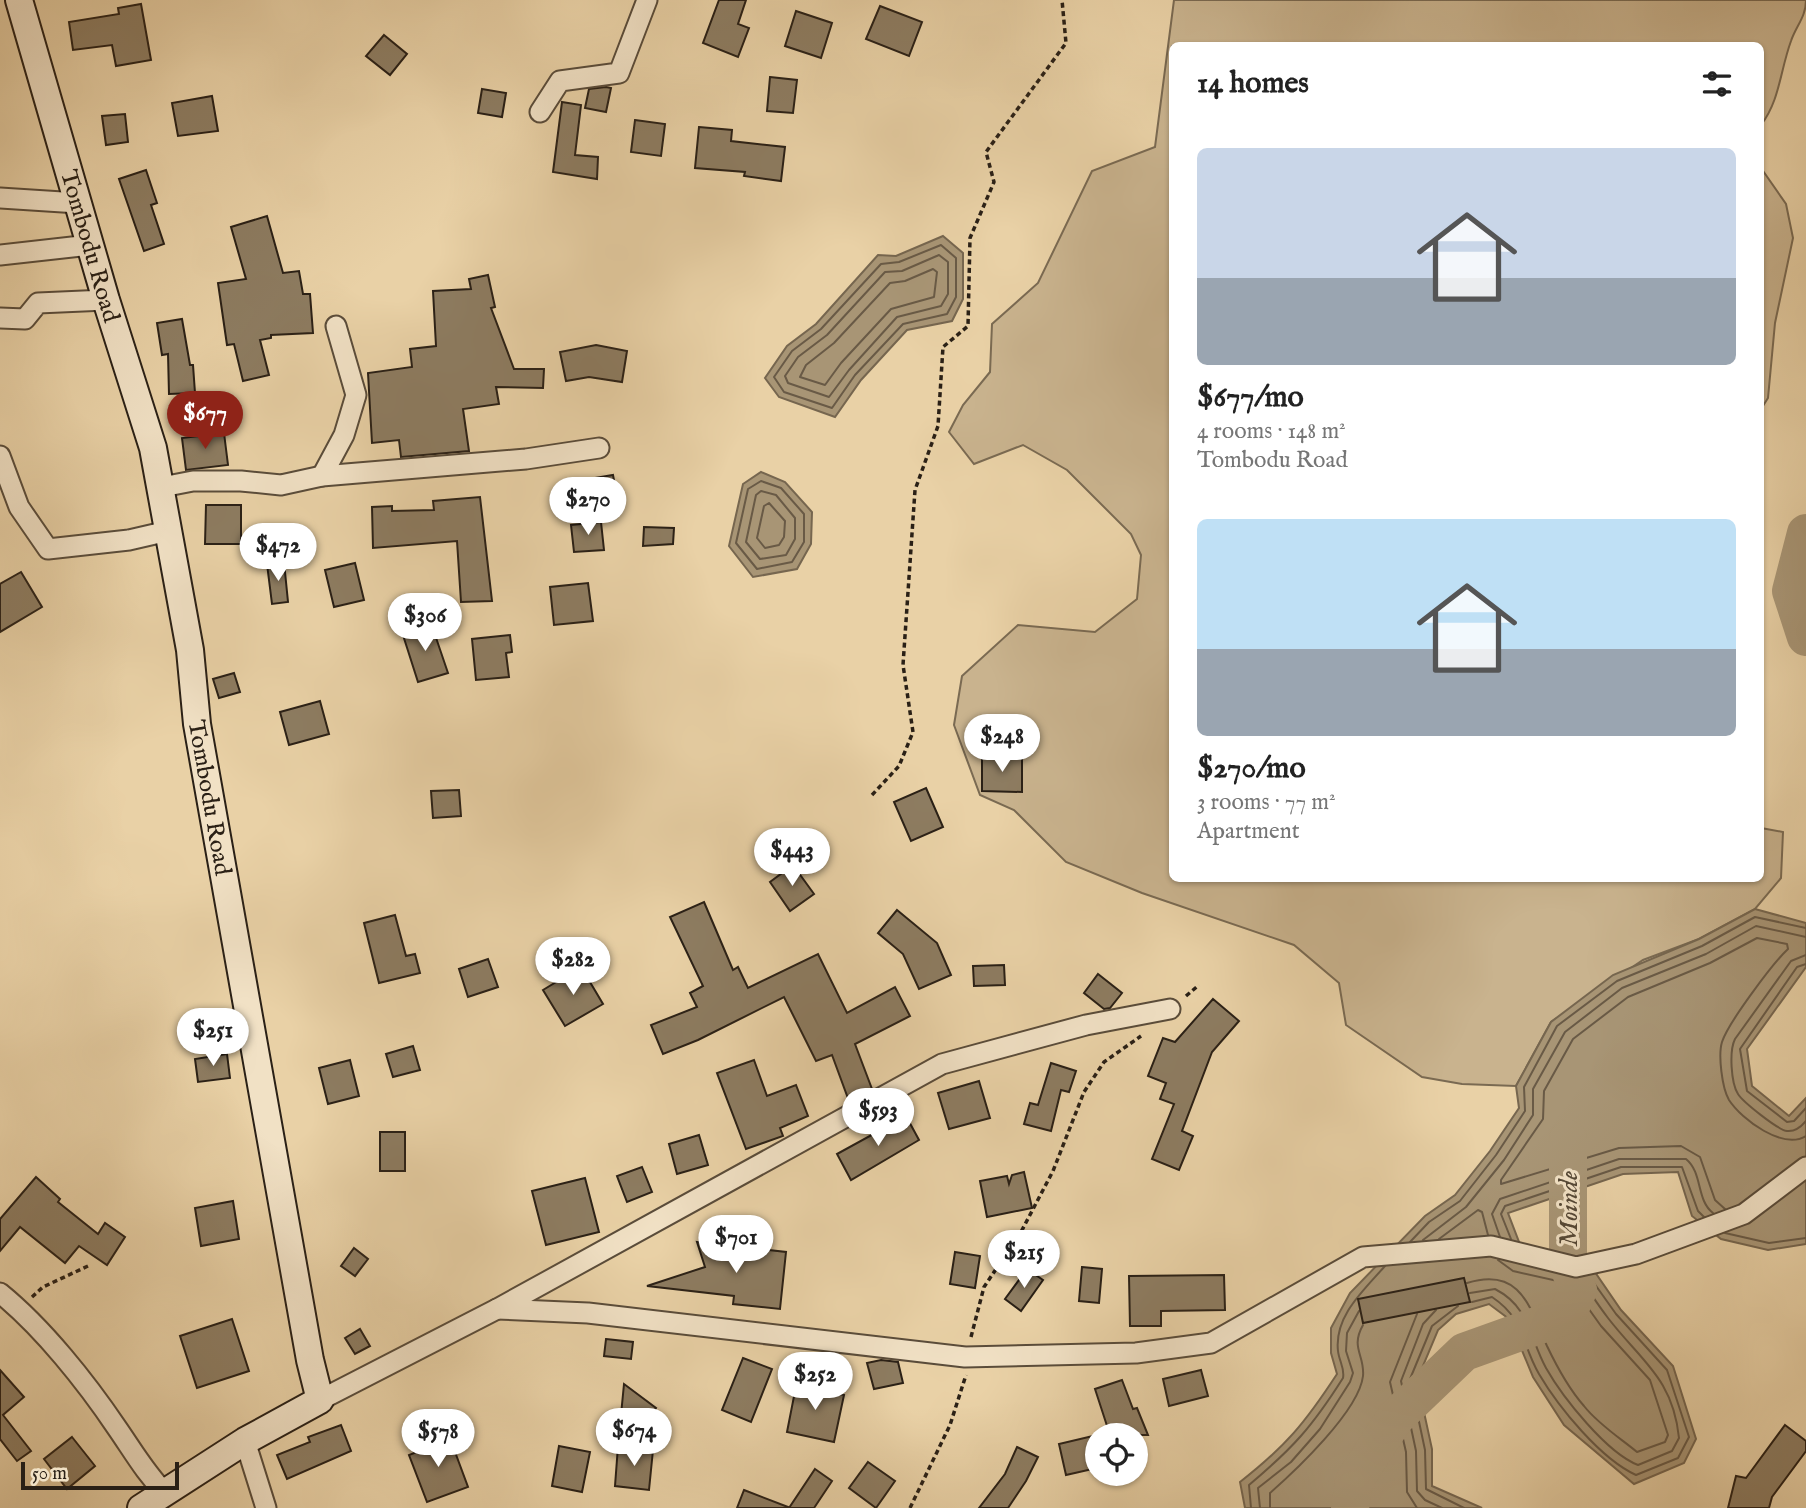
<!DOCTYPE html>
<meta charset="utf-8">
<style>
body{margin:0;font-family:"IM FELL English",serif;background:#f2f2f2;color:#222;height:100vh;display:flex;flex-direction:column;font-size:26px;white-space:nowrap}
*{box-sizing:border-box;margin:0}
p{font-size:23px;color:#767676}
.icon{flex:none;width:38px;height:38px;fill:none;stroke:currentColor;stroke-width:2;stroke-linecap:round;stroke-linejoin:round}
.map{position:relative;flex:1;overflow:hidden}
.sheet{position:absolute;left:1169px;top:42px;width:595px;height:840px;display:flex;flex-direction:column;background:#fff;border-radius:10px;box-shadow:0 2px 5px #0004}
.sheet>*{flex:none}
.controls{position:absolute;left:1085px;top:1423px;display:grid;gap:14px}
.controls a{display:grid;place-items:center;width:63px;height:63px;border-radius:50%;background:#fff;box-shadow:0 2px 5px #0004;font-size:35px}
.scale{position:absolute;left:21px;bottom:18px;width:158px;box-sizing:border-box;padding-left:7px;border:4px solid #2a2016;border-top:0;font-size:19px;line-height:24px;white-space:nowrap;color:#2a2016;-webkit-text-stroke:5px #f1e1c5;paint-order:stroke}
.price{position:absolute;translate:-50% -60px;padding:0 16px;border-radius:24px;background:#fff;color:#222;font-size:23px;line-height:46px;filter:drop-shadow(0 2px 4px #0008)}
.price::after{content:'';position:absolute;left:50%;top:42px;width:21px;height:16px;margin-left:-10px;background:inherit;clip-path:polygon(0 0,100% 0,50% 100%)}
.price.on{background:#8f2418;color:#fff}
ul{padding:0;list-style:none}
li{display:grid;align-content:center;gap:14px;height:371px;padding:0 28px}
li span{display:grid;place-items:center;height:217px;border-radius:10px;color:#555}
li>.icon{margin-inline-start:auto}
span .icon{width:126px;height:126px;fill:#fffc;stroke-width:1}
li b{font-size:30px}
h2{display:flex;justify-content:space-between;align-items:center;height:84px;padding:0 28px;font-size:30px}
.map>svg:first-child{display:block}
</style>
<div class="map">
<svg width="1806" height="1508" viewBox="0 0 1806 1508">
<rect width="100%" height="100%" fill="#e9d1a6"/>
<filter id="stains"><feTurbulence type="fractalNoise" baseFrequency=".00286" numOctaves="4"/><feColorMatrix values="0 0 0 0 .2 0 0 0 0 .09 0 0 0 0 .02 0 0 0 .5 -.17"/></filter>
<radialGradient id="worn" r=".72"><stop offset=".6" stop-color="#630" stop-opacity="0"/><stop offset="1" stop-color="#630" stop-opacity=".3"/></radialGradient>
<!-- green -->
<g fill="#c9b38e" stroke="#7a6a52" stroke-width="2">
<path d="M1174,0H1806C1806,17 1796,26 1791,41C1780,71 1780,100 1761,125L1760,46H1172V878H1760L1761,828L1783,832L1781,878L1755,909L1699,939L1643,960L1551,1022L1516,1086L1462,1084L1422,1077L1346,1025L1339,983L1294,945L1142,893L1066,862L1014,810L980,795L954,725L962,676L1018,625L1095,632L1137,599L1141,555L1131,534L1067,470L1023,445L974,464L949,432L963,405L990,372L992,324L1038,283L1092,171L1155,147Z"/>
<path d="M1761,168L1786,204L1793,238L1775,323L1768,398L1761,409Z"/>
</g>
<!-- water -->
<g fill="#a89575" stroke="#76664f" stroke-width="2">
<path d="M943,236L963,253V299L952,321L907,330L861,380L835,417L779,397L765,378L787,346L816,324L878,255L896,256Z"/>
<path d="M761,472L785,482L812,512L811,544L797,569L753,577L729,546L743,484Z"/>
<path d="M1755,909L1806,923V967L1747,1049L1752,1086L1789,1116L1806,1098V1244L1768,1250L1721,1239L1692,1216L1678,1172L1623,1174L1508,1213L1521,1247L1586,1259L1621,1310L1673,1366L1696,1439L1684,1463L1634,1484L1564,1425L1533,1377L1509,1319L1489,1304L1456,1314L1438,1330L1417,1380L1432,1449V1486L1482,1508H1245L1240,1482C1286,1446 1305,1423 1337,1374L1331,1353V1328L1350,1293L1425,1216L1455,1195L1490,1151L1519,1108L1516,1086L1551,1022L1613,975L1699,939Z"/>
</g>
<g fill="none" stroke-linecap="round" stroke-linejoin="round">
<!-- shore -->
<g stroke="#695a46" stroke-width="2">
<path d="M941,245L956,258V297L947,314L903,324L855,375L832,408L784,392L774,377L792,351L821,329L881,264L899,262Z"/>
<path d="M939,255L948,262V294L941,306L897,317L849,370L829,397L788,383L785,376L798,357L827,335L885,272L902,271Z"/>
<path d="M933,269L937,272L934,297L891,309L841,363L825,385L800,377L806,365L834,343L890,283L905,281Z"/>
<path d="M761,481L781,488L804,514V542L792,562L757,569L736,543L748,489Z"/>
<path d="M761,491L776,495L795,518V539L786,555L760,559L746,542L756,495Z"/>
<path d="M769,503L785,521L784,537L779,545L765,548L757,538L764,506Z"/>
<path d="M1806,955L1791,961L1735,1039C1729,1051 1731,1083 1738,1094C1743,1102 1778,1130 1787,1131C1795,1132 1801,1127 1806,1121"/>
<path d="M1806,964L1797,967L1740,1049L1747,1091L1787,1122L1794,1121L1806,1108"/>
<path d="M1725,1209L1715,1200L1700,1157L1681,1146L1619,1148L1501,1184V1180L1543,1119L1544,1091L1573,1039L1628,997L1710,963L1757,938L1787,944L1788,949C1773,963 1728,1023 1722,1042C1718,1055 1722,1088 1729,1100C1742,1120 1783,1150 1806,1136"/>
<path d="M1725,1233L1769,1243L1806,1238"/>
<path d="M1500,1237L1492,1214L1500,1199L1619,1159H1686C1703,1173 1696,1200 1713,1213"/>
<path d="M1439,1239L1478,1210L1482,1212L1488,1235"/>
<path d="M1511,1239L1501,1214L1505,1206L1621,1167H1682L1698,1211L1704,1217"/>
<path d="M1423,1240L1466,1207L1504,1160L1533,1115V1089L1565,1032L1622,988L1706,954L1756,926L1806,937"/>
<path d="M1410,1242L1429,1222L1460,1201L1496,1155L1525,1111L1524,1087L1557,1026L1617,981L1702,946L1755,917L1806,928"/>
<path d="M1467,1283C1521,1266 1530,1308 1547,1346C1557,1367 1569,1389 1584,1406C1598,1424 1620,1438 1637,1452L1665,1442L1668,1435L1650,1380L1601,1326L1571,1284L1513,1271L1498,1260"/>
<path d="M1470,1293L1495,1289C1530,1307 1529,1337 1546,1368C1563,1398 1607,1453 1638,1465L1672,1451L1679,1438C1673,1378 1641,1361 1608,1318C1598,1305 1589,1291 1580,1278"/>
<path d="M1472,1302L1492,1297C1525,1319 1521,1343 1539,1374C1559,1408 1601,1459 1636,1475L1678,1458L1689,1437L1667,1370L1616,1314L1589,1276"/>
<path d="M1458,1306L1432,1326L1410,1379L1425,1450L1426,1489L1464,1508"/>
<path d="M1436,1310L1423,1324L1401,1381L1416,1451L1417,1491L1425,1500L1442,1508"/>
<path d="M1417,1314L1390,1382L1406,1452L1407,1492L1417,1508"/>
<path d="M1251,1508L1249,1485C1293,1448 1312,1427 1343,1378C1345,1368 1339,1361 1338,1351C1334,1316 1364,1290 1385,1266"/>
<path d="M1260,1508L1258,1488L1291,1462L1320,1429L1350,1382L1353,1373L1346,1351L1347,1333L1359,1311"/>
<path d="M1270,1508V1493C1295,1471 1359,1411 1363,1376C1365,1355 1350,1348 1363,1325"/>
</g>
<!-- river -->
<g stroke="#a89575" stroke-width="38">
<path d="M1806,533L1791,591L1806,637"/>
<path d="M1350,1508L1354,1481L1395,1418L1464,1352L1567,1315L1578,1290L1568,1265V1139"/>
</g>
</g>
<!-- building -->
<g fill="#8d7c61" stroke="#2a2016" stroke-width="2">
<path d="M719,0H746L738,24L749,28L738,57L703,43Z"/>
<path d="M141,4L151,60L116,66L112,45L73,50L69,22L119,14L118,8Z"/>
<path d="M880,6L922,22L909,56L866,39Z"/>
<path d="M796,11L832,23L821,58L785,46Z"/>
<path d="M384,35L407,54L390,75L366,56Z"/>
<path d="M770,77L797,80L793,113L767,111Z"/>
<path d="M606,87L611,88L606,112L585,108L589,89Z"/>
<path d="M482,89L506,93L502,117L478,113Z"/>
<path d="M212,96L218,131L178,136L172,103Z"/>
<path d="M562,102L581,105L575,155L598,157L597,179L553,172Z"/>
<path d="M125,114L128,142L106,145L102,116Z"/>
<path d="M635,120L665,124L661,156L631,152Z"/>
<path d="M699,127L732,130L731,141L785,147L781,181L744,176L745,172L695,168Z"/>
<path d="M146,170L157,203L151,205L164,244L144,251L119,179Z"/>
<path d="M267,216L283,273L299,271L303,294H310L313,333L271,335V338L260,340L269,375L243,381L234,344L227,345L218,283L246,279L231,227Z"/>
<path d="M488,275L495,307L491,308L514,369H544L543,388L496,387L499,404L463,409L469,451L401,457L399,440L372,443L368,373L412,367L410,349L436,346L433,291L471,289L469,279Z"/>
<path d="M182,319L190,365H193L195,393L169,394L168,354L162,355L157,323Z"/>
<path d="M596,345L627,351L622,382L589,377L566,381L560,352Z"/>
<path d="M224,433L228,465L186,470L182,438Z"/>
<path d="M613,475L619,507L589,512L583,480Z"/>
<path d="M480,497L492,601L461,602L457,541L373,548L372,507L392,506V511L434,510L433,501Z"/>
<path d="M206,505H241V544H205Z"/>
<path d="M601,522L604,550L574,552L571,525Z"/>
<path d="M644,527L674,528L673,544L643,546Z"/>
<path d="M284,562L288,602L272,604L267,564Z"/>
<path d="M355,563L364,600L334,607L325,570Z"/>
<path d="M21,572L42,607L0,632V584Z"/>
<path d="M588,583L593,621L554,625L550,587Z"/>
<path d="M431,623L448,673L418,682L402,632Z"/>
<path d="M510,635L512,652L506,653L509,677L476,680L472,639Z"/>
<path d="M234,673L240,692L219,698L213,679Z"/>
<path d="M320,701L329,734L289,745L280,712Z"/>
<path d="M982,756H1022V792L982,791Z"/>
<path d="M926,788L943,827L911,841L894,802Z"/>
<path d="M459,790L461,816L433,818L431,791Z"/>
<path d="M793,865L814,894L790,911L770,882Z"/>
<path d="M704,902L733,970L738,967L748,988L818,954L847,1013L895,987L910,1016L855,1044L872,1089L849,1101L832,1055L816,1061L784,997L698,1040L663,1054L651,1025L697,1007L690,993L703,986L670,917Z"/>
<path d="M897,910L937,943L951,975L919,989L903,954L878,933Z"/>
<path d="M395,915L406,956L415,954L420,973L379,983L364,923Z"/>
<path d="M488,959L498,987L468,997L459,969Z"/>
<path d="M1004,965L1005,985L974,986L973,966Z"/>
<path d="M581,967L603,1004L565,1026L543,990Z"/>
<path d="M1098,974L1122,993L1110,1008L1104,1009L1084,993Z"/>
<path d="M1213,999L1239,1021L1212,1052L1182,1131L1193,1136L1179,1170L1152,1159L1174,1104L1160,1099L1166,1083L1148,1076L1163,1038L1175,1042Z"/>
<path d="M413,1046L420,1070L393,1077L386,1054Z"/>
<path d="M227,1054L230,1078L198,1082L195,1059Z"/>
<path d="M350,1060L359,1096L328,1104L319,1068Z"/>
<path d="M754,1060L767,1096L796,1085L808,1116L780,1128L783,1136L746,1149L717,1073Z"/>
<path d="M1051,1063L1076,1071L1069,1092L1061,1090L1051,1131L1024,1124L1030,1103L1038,1105Z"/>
<path d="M979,1081L990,1118L949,1129L938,1093Z"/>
<path d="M906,1116L919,1140L851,1180L837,1154Z"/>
<rect x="380" y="1132" width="25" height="39"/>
<path d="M699,1135L708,1165L677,1174L669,1144Z"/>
<path d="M642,1167L652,1192L627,1202L617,1176Z"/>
<path d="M1024,1172L1032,1208L987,1217L980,1181L1007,1176L1009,1184L1012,1175Z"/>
<path d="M36,1177L60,1199L58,1202L98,1234L105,1223L125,1237L107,1265L79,1246L65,1263L20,1227L0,1251V1219Z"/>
<path d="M585,1178L599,1232L546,1245L532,1191Z"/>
<path d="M233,1201L239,1239L201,1246L195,1208Z"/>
<path d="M697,1242L786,1252L780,1309L733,1304L734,1296L647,1286L705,1267Z"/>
<path d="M354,1248L368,1259L355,1276L341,1266Z"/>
<path d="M955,1252L980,1256L975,1288L950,1284Z"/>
<path d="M1082,1267L1102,1269L1099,1303L1079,1301Z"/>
<path d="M1027,1269L1043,1280L1021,1311L1005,1299Z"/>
<path d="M1224,1275L1225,1310L1161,1311V1326H1130L1129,1276Z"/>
<path d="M1464,1278L1470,1302L1363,1323L1358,1299Z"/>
<path d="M232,1319L249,1371L197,1388L180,1336Z"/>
<path d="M360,1329L370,1346L355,1354L345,1338Z"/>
<path d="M606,1339L633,1342L631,1359L604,1356Z"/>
<path d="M743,1358L772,1369L751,1422L722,1410Z"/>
<path d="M881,1360L898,1362L903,1383L874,1389L867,1363Z"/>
<path d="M0,1370L24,1397L3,1415L31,1451L17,1461L0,1439Z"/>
<path d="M1201,1370L1208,1396L1169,1406L1163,1379Z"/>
<path d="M1122,1380L1133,1409L1137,1408L1148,1435H1110L1095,1389Z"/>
<path d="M803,1383L831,1388L830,1392L844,1395L834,1442L787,1432L796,1386L803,1387Z"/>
<path d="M624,1384L656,1408L641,1429L621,1415Z"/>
<path d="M341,1425L351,1451L287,1479L277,1455L310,1442L308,1437Z"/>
<path d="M1785,1425L1806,1441V1451L1772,1497L1769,1508H1728L1736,1476L1746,1478Z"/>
<path d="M448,1433L468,1487L427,1502L409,1455L427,1448L424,1442Z"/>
<path d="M1097,1435V1468L1066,1475L1059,1444Z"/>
<path d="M72,1437L95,1466L67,1489L44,1459Z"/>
<path d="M559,1446L590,1452L582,1492L552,1486Z"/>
<path d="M618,1446L653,1450L649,1490L615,1486Z"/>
<path d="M1017,1447L1038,1457L1026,1481L1008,1508H979L1005,1474Z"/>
<path d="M868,1462L895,1481L876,1508L849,1488Z"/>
<path d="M815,1469L832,1481L814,1508H789Z"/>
<path d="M744,1490L788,1507V1508H737Z"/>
</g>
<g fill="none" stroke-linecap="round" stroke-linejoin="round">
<!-- street casing -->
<g stroke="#5a4c3a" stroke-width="23">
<g id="street">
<path d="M540,112L560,81L619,73L647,0"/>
<path d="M0,198L78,203"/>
<path d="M0,255L90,245"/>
<path d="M0,318L25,319L38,303L106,300"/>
<path d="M0,456L19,507L48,549L129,540L168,531"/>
<path d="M322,476L344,435L356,395L336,326"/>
<path d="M162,487L193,481H241L281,485L322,476L526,459L599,448"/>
<path d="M0,1293C43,1328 86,1382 117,1428C133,1451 146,1474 166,1494"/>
<path d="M497,1309L588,1313L965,1357L1136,1353L1211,1343L1363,1257L1491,1246L1576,1267L1636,1254L1744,1214L1806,1167"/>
<path d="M320,1400L497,1309L942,1064L1086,1025L1170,1009"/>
<path d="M245,1441L266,1508"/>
</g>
</g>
<!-- secondary casing -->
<g stroke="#2a2016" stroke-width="30">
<g id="secondary">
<path id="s1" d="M19,0L106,300L153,448L190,650L197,724L310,1360L320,1400L245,1441L141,1508"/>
</g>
</g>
<!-- path -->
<g stroke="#2a2016" stroke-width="3.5" stroke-dasharray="5 3.5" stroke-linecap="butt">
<path d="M872,795L899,766L913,732L903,665L915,490L938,426L943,347L968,326L970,238L994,182L986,152L1066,43L1062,0"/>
<path d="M1186,996L1199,985"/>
<path d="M32,1297L43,1287L88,1266"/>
<path d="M971,1337L984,1287L1021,1232L1053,1171L1084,1092L1104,1062L1141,1036"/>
<path d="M910,1508L950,1425L966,1375"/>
</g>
<!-- street -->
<use href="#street" stroke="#f1e1c5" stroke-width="19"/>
<!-- secondary -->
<use href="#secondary" stroke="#f1e1c5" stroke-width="26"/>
</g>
<g text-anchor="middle" stroke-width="6" stroke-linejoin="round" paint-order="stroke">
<!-- street labels -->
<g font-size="24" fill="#2a2016" stroke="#f1e1c5">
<text dy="8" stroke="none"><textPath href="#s1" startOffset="256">Tombodu Road</textPath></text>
<text dy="8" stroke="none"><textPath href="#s1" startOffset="822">Tombodu Road</textPath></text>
</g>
<!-- water labels -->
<g font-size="26" font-style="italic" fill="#564937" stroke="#f1e1c5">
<text transform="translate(1568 1209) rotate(-90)" y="9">Moinde</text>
</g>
</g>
<rect width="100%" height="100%" filter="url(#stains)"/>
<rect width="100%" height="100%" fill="url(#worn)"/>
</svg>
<div class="controls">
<a><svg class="icon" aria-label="locate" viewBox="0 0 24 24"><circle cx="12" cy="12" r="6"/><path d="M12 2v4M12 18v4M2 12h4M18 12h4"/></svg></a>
</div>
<div class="scale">50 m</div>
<b class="price on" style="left:205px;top:451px">$677</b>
<b class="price" style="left:588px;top:537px">$270</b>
<b class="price" style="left:278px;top:583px">$472</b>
<b class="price" style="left:425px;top:653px">$306</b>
<b class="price" style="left:1002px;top:774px">$248</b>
<b class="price" style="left:792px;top:888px">$443</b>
<b class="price" style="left:573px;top:997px">$282</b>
<b class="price" style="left:213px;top:1068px">$251</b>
<b class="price" style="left:878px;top:1148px">$593</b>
<b class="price" style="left:736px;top:1275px">$701</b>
<b class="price" style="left:1024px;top:1290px">$215</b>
<b class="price" style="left:815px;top:1412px">$252</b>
<b class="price" style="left:634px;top:1468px">$674</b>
<b class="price" style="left:438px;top:1469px">$578</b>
<section class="sheet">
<h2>14 homes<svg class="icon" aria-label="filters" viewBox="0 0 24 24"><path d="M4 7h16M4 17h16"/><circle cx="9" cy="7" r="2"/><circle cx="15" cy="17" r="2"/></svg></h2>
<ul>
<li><span style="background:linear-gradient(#c9d6e8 60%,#9aa5b1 0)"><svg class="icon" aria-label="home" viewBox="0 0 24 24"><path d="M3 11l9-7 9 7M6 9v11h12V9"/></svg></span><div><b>$677/mo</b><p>4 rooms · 148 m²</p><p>Tombodu Road</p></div></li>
<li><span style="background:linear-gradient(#bfe0f5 60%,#9aa5b1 0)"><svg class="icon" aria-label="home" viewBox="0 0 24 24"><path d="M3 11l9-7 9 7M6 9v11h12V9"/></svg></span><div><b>$270/mo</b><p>3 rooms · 77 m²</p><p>Apartment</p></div></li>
</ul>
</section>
</div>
